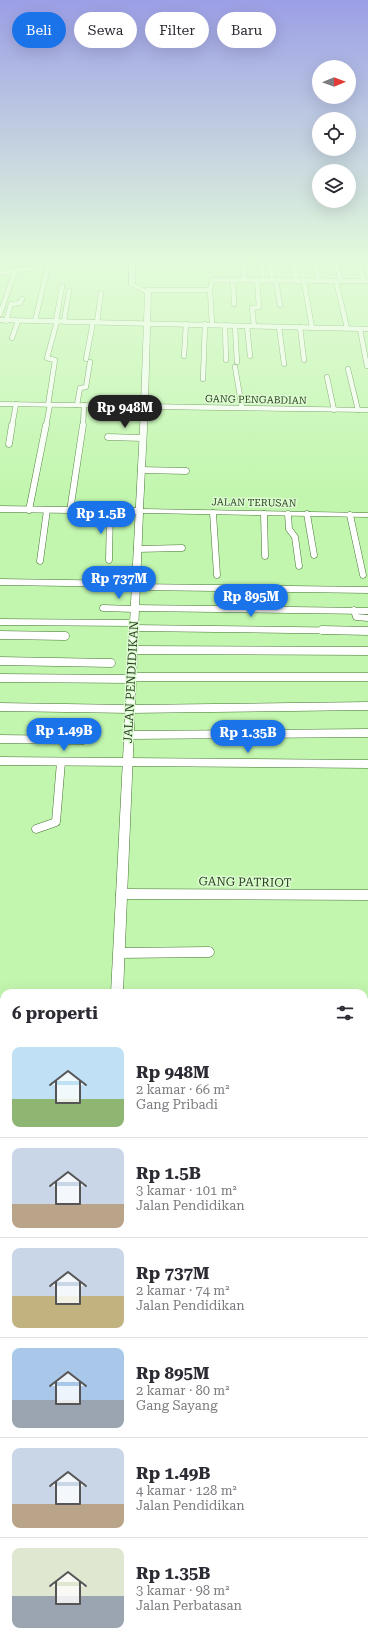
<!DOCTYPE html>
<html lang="id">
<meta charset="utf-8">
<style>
body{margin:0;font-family:"Roboto Serif",serif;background:#f2f2f3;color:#2b2b33;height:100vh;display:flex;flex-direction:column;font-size:15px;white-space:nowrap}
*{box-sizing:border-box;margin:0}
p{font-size:13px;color:#7c7c81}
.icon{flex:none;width:22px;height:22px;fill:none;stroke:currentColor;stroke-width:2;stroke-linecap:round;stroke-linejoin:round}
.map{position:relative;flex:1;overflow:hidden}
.drawer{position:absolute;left:0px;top:989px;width:368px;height:656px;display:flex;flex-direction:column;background:#fff;border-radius:12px 12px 0 0;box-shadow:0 4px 16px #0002}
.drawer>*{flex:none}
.banner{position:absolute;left:12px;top:12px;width:344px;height:36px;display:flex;gap:8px}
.needle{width:26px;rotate:89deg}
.fabs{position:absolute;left:312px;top:60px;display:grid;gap:8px}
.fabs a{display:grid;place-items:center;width:44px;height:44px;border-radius:50%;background:#fff;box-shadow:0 4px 16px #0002;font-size:20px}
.price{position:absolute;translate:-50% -34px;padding:0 9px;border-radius:14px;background:#1a73e8;color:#fff;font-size:13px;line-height:26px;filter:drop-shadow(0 1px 2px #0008)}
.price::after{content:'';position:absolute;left:50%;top:24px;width:12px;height:9px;margin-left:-6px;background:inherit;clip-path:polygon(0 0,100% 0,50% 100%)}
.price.selected{background:#222;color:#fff}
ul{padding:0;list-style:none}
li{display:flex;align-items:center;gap:12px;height:100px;padding:0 12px}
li+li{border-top:1px solid #e1e1e2}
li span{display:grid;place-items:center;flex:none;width:112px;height:80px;border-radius:8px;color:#555}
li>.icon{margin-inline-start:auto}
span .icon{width:48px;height:48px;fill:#fffc;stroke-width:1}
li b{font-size:17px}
h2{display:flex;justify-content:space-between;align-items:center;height:48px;padding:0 12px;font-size:17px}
.chip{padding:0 14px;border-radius:18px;background:#fff;box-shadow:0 4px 16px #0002;font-size:14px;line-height:36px}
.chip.selected{background:#1a73e8;color:#fff}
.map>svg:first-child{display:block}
</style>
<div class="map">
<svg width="368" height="1645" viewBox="0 0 368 1645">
<rect width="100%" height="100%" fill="#c2f6ae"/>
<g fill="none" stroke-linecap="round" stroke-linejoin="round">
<!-- street-far4 casing -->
<g stroke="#457432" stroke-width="5.5">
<g id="street-far4">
<path d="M243,263L245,280"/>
<path d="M261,263L263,281"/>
<path d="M269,263L273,281"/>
<path d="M293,263L297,281"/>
<path d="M315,263L319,281"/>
<path d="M336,263L341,281"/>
<path d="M359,263L364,281"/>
<path d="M0,273L62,263"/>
<path d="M233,280L234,304"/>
<path d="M276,281L280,305"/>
<path d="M304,281L312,328"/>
<path d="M336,281L347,328"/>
<path d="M147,290H210"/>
<path d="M0,314L15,271"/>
<path d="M0,320L368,329"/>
<path d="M6,321L11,304L20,303L22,299"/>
<path d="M35,321L48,266"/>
<path d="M56,321L62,286"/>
<path d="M64,321L69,291"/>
<path d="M97,322L101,293"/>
<path d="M212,325L210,290L212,280L368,281"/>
<path d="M225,325L226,360"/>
<path d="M235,326L237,362"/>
<path d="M247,326L250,356"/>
<path d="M254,326L252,308L259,307L257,281"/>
<path d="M279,327L284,364"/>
<path d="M300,327L304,360"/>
<path d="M360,329L367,366"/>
<path d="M12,338L18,321"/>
<path d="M184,356L186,324"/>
<path d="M86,359L93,322"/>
<path d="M235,367L242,408"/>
<path d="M348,369L358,410"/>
<path d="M327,377L334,410"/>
<path d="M203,379L205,324"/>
<path d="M48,405L55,360L47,358L57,321"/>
<path d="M77,405L80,388L86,387L90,362"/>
<path d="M12,426L16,404"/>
<path d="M46,426L50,405"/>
<path d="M83,426L84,405"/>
</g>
</g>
<!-- street-far3 casing -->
<g stroke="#457432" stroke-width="7">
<g id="street-far3">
<path d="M108,437L142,438"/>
<path d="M9,444L12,425"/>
<path d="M141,470L186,471"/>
<path d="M0,509L139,511"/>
<path d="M29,510L46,425"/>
<path d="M70,511L83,425"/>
<path d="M213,513L217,575"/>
<path d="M264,514L265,556"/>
<path d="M288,514L289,529L295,537L299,566"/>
<path d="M307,514L314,555"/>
<path d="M350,515L363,575"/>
<path d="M137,549L182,548"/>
<path d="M109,560L110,511"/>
<path d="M40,561L47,510"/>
<path d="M0,582L135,584"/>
<path d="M135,587L368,590"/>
<path d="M103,608L134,609"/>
<path d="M134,608L368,611"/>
<path d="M354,610L356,617L368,618"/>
<path d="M0,622L133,623"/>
<path d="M133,628L368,631"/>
</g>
</g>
<!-- street-far2 casing -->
<g stroke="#457432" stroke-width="9">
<g id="street-far2">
<path d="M322,630L368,631"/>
<path d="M0,635L65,636"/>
<path d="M132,650L368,651"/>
<path d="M0,661L111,663"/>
<path d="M131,677H368"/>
<path d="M0,678L131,679"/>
<path d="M0,707L130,709L368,706"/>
<path d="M128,735L367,733"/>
<path d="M0,739L83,740"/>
<path d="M0,761L368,764"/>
<path d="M36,829L56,822L61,762"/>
</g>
</g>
<!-- street-far1 casing -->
<g stroke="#457432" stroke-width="11">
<g id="street-far1">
<path d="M121,894L368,895"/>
<path d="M119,953L209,952"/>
<path d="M0,1078L4,1077"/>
</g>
</g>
<!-- street casing -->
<g stroke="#457432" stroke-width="14">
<g id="street">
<path d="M364,1603H368"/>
<path d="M207,1641V1645"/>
</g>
</g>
<!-- secondary casing -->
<g stroke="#457432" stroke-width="1">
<g id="secondary">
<path d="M129,263H135V284L151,292L148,404L368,408V412L148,409L143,509L368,513V517L143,513L123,993H111L141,408L0,406V402L141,404L145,293L129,285Z"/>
<rect x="81" y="1641" width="18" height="4"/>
</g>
</g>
<!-- street-far4 -->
<use href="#street-far4" stroke="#fff" stroke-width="4.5"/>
<!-- street-far3 -->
<use href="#street-far3" stroke="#fff" stroke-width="6"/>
<!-- street-far2 -->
<use href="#street-far2" stroke="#fff" stroke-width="8"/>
<!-- street-far1 -->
<use href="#street-far1" stroke="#fff" stroke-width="10"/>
<!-- street -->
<use href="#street" stroke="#fff" stroke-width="12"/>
<!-- secondary -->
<use href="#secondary" fill="#fff" fill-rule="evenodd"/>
</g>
<!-- sky -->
<linearGradient id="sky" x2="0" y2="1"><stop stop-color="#9c9fe6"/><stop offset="0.53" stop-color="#e4fbdb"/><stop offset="1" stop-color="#e4fbdb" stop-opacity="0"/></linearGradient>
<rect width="368" height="494" fill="url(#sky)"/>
<g text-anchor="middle" stroke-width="3" stroke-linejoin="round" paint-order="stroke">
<!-- far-street labels -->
<g font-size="10" fill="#2a3f22" stroke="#defdd2">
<text transform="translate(256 399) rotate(1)" y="4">GANG PENGABDIAN</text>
<text transform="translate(254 502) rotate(1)" y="4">JALAN TERUSAN</text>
</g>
<!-- street labels -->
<g font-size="12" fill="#2a3f22" stroke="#defdd2">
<text transform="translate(131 682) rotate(-87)" y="4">JALAN PENDIDIKAN</text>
<text transform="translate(245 882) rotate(1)" y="4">GANG PATRIOT</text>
</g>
</g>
</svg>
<div class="fabs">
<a><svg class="needle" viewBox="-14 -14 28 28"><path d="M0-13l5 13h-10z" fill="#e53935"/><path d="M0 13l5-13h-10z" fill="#7c7c81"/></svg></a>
<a><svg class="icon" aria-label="locate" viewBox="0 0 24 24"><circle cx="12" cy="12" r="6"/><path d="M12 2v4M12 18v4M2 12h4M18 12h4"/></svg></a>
<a><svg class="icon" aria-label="layers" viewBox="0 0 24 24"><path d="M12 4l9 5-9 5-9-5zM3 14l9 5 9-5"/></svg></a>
</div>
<b class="price selected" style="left:125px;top:429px">Rp 948M</b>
<b class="price" style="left:101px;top:535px">Rp 1.5B</b>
<b class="price" style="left:119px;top:600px">Rp 737M</b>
<b class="price" style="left:251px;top:618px">Rp 895M</b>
<b class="price" style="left:64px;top:752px">Rp 1.49B</b>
<b class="price" style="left:248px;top:754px">Rp 1.35B</b>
<div class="banner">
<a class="chip selected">Beli</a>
<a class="chip">Sewa</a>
<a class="chip">Filter</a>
<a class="chip">Baru</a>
</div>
<section class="drawer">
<h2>6 properti<svg class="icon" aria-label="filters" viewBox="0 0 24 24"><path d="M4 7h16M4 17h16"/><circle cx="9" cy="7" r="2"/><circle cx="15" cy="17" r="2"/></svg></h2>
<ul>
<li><span style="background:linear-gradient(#bfe0f5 65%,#8fb573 0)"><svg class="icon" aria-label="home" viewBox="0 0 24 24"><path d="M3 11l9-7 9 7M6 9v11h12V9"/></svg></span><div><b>Rp 948M</b><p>2 kamar · 66 m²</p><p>Gang Pribadi</p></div></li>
<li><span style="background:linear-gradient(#c9d6e8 70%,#b9a48a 0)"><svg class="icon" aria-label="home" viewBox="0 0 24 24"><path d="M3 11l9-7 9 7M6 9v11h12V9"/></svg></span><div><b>Rp 1.5B</b><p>3 kamar · 101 m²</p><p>Jalan Pendidikan</p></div></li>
<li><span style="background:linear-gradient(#c9d6e8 60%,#c2b280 0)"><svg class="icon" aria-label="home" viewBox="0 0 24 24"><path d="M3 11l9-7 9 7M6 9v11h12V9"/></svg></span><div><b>Rp 737M</b><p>2 kamar · 74 m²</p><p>Jalan Pendidikan</p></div></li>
<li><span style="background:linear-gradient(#a9c7e8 65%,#9aa5b1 0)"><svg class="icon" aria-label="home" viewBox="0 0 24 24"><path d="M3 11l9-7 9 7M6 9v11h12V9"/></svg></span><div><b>Rp 895M</b><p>2 kamar · 80 m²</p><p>Gang Sayang</p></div></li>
<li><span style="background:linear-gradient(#c9d6e8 70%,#b9a48a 0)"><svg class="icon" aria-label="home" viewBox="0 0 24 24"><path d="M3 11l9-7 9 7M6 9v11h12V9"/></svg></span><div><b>Rp 1.49B</b><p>4 kamar · 128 m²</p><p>Jalan Pendidikan</p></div></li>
<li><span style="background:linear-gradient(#dfe7d0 60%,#9aa5b1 0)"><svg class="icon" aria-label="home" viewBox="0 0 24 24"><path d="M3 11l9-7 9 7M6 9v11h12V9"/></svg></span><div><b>Rp 1.35B</b><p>3 kamar · 98 m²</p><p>Jalan Perbatasan</p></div></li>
</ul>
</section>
</div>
